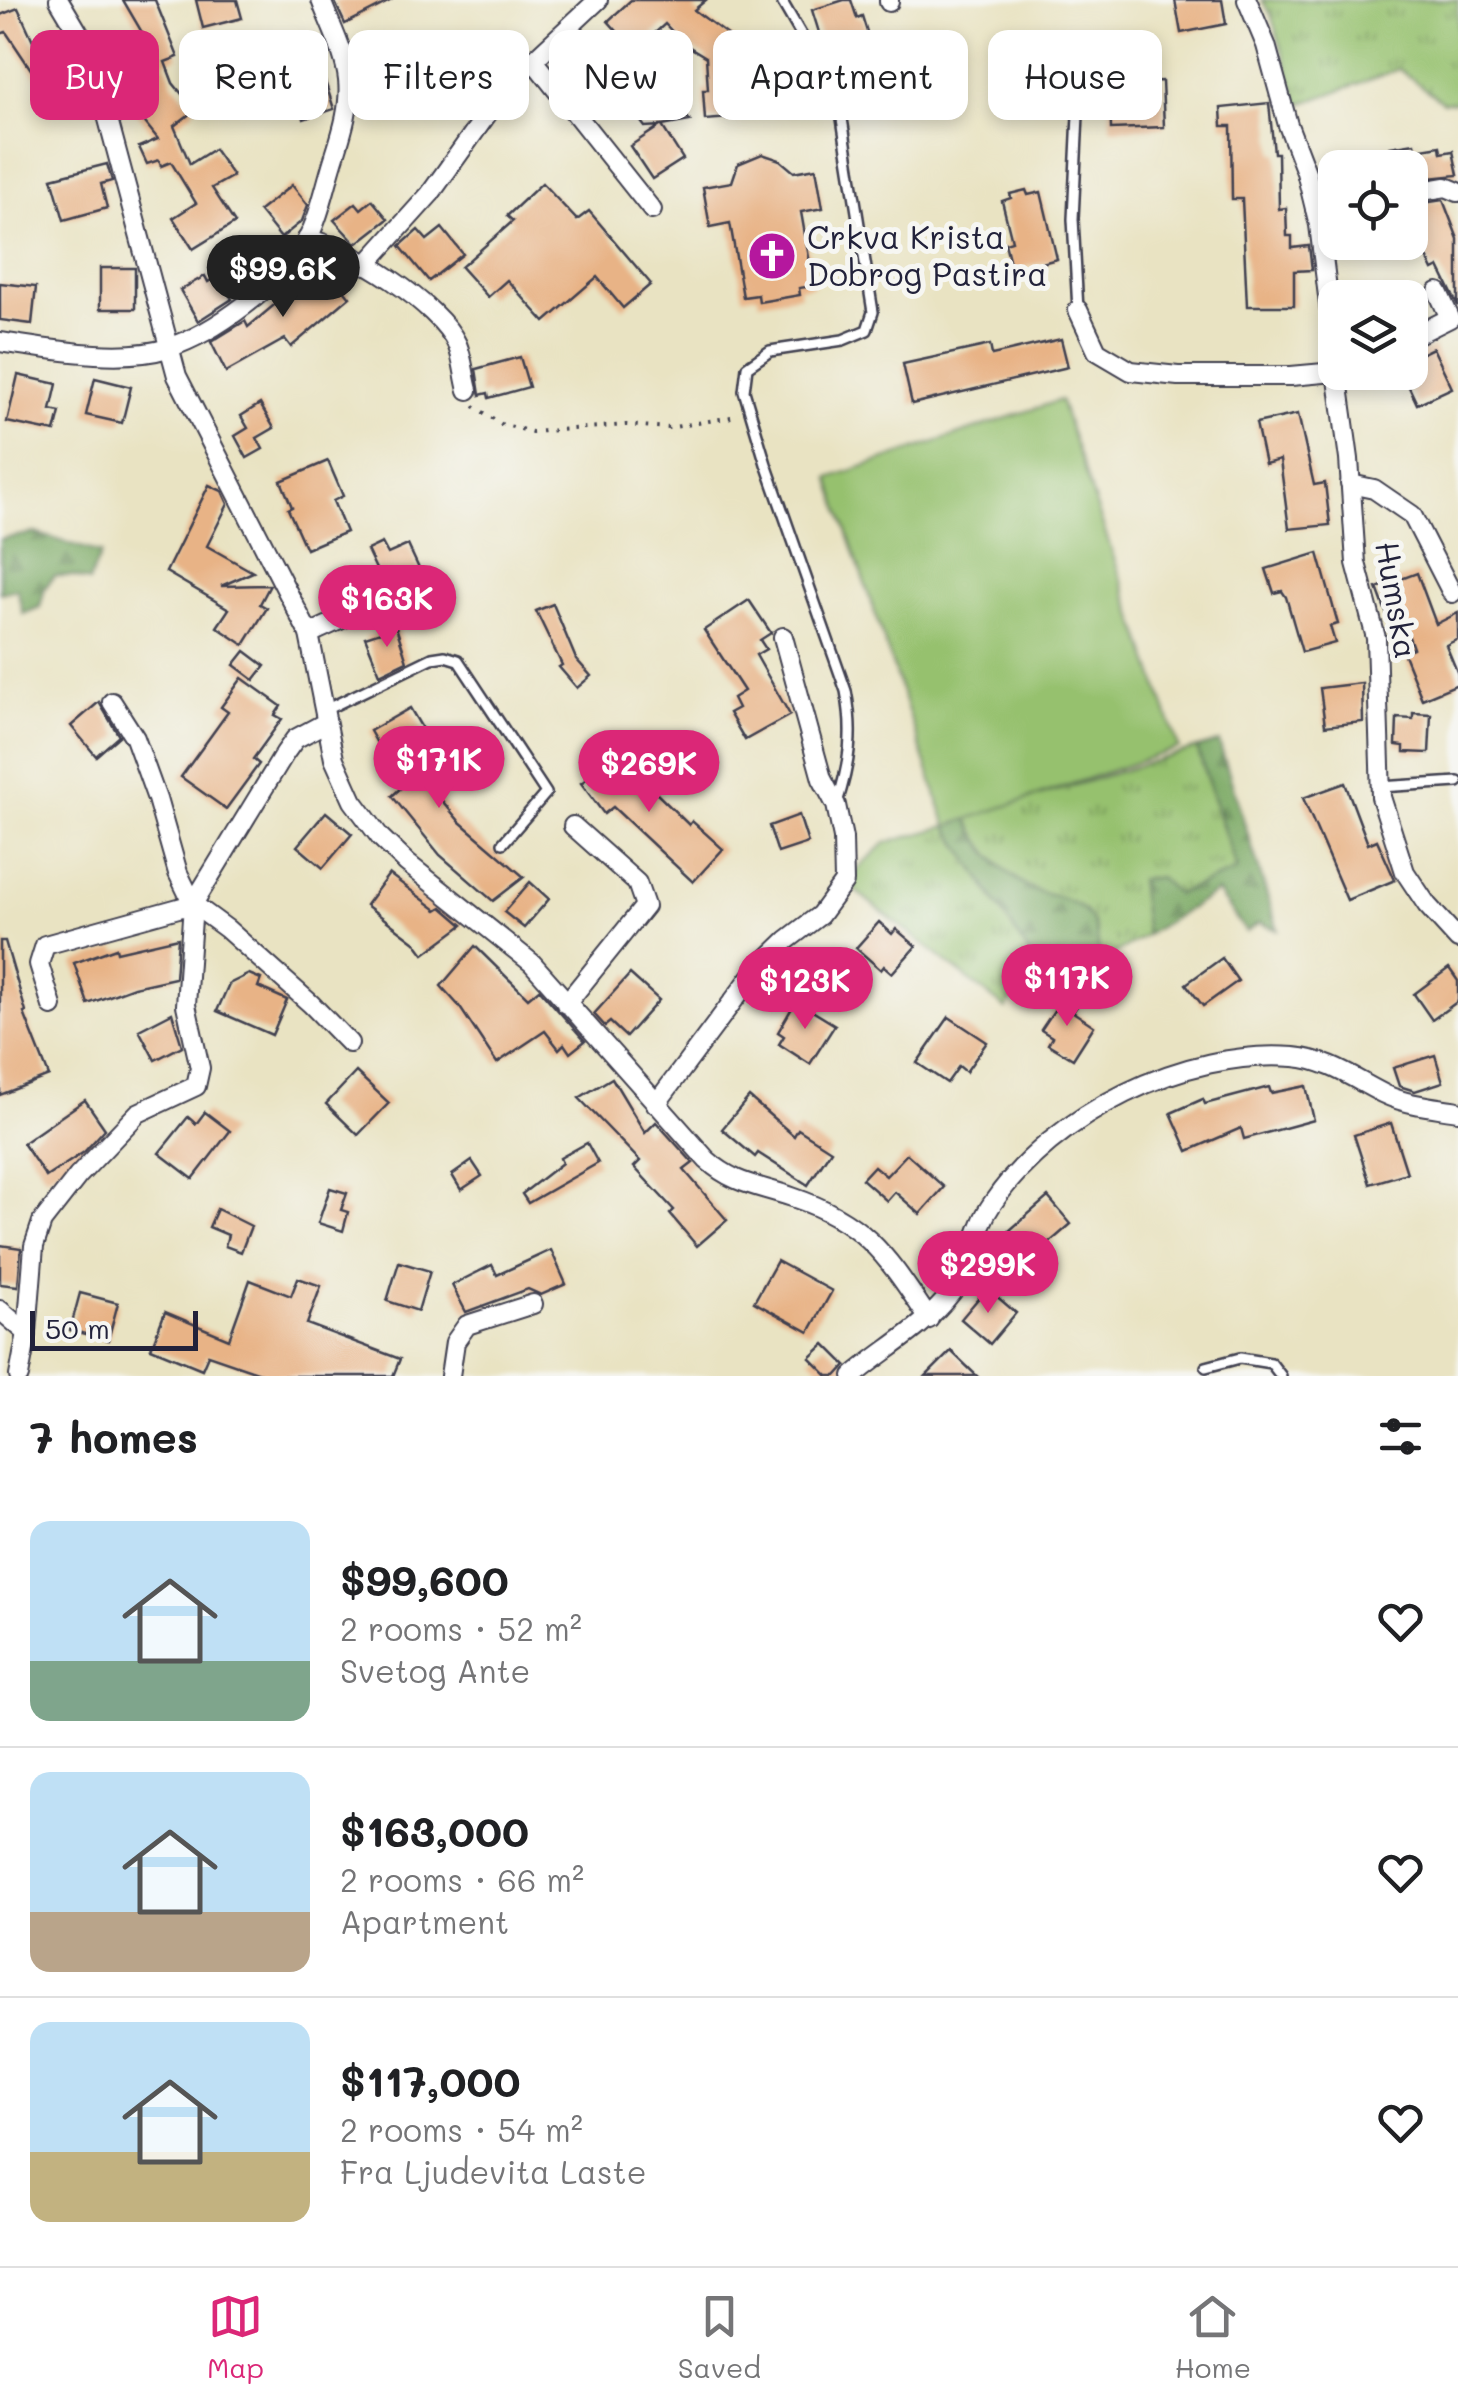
<!DOCTYPE html>
<meta charset="utf-8">
<style>
body{margin:0;font-family:Mali,sans-serif;background:#f2f2f2;color:#202124;height:100vh;display:flex;flex-direction:column;font-size:38px;white-space:nowrap}
*{box-sizing:border-box;margin:0}
p{font-size:32px;color:#757577}
.icon{flex:none;width:55px;height:55px;fill:none;stroke:currentColor;stroke-width:2;stroke-linecap:round;stroke-linejoin:round}
.map{position:relative;height:1376px;overflow:hidden}
.details{display:flex;flex-direction:column;background:#fff;flex:1}
.details>*{flex:none}
.hud{position:absolute;left:30px;top:30px;width:1400px;height:90px;display:flex;gap:20px}
.tools{position:absolute;left:1318px;top:150px;display:grid;gap:20px}
.tools a{display:grid;place-items:center;width:110px;height:110px;border-radius:20px;background:#fff;box-shadow:0 5px 15px #0003;font-size:50px}
.scale{position:absolute;left:30px;bottom:25px;width:168px;box-sizing:border-box;padding-left:10px;border:5px solid #22223b;border-top:0;font-size:28px;line-height:35px;white-space:nowrap;color:#22223b;-webkit-text-stroke:8px #f6f6f2;paint-order:stroke}
.price{position:absolute;translate:-50% -85px;padding:0 22px;border-radius:35px;background:#db2777;color:#fff;font-size:32px;line-height:65px;filter:drop-shadow(0 2px 5px #0008)}
.price::after{content:'';position:absolute;left:50%;top:60px;width:30px;height:22px;margin-left:-15px;background:inherit;clip-path:polygon(0 0,100% 0,50% 100%)}
.price.active{background:#222;color:#fff}
ul{padding:0;list-style:none}
li{display:flex;align-items:center;gap:30px;height:250px;padding:0 30px}
li+li{border-top:2px solid #e0e0e0}
li span{display:grid;place-items:center;flex:none;width:280px;height:200px;border-radius:20px;color:#555}
li>.icon{margin-inline-start:auto}
span .icon{width:120px;height:120px;fill:#fffc;stroke-width:1}
li b{font-size:42px}
h2{display:flex;justify-content:space-between;align-items:center;height:120px;padding:0 30px;font-size:42px}
.chip{padding:0 35px;border-radius:20px;background:#fff;box-shadow:0 5px 15px #0003;font-size:35px;line-height:90px}
.chip.active{background:#db2777;color:#fff}
.tabs{display:flex;justify-content:space-around;align-items:center;height:140px;border-top:2px solid #e0e0e0;background:#fff;font-size:28px;color:#757577}
.tabs a{display:grid;justify-items:center;gap:5px}
.tabs .active{color:#db2777}
.map>svg:first-child{display:block}
</style>
<div class="map">
<svg width="1458" height="1376" viewBox="0 0 1458 1376">
<defs>
<pattern id="grass-tufts" width="24" height="20" patternUnits="userSpaceOnUse" patternTransform="scale(2.5)"><rect width="24" height="20" fill="#96c16e"/><path d="M3 7l-1-3M5 7V3M7 7l1-3M15 17l-1-3M17 17v-4M19 17l1-3" fill="none" stroke="#7a9c5c"/></pattern>
<pattern id="forest-firs" width="22" height="20" patternUnits="userSpaceOnUse" patternTransform="scale(2.5)"><rect width="22" height="20" fill="#78a761"/><path d="M5 1l3.5 6h-7zM16 11l3.5 6h-7z" fill="#628851"/></pattern>
</defs>
<rect width="100%" height="100%" fill="#f6f6f2"/>
<filter id="ink" filterUnits="userSpaceOnUse"><feTurbulence type="fractalNoise" baseFrequency=".01" numOctaves="2"/><feDisplacementMap in="SourceGraphic" scale="20" xChannelSelector="R" yChannelSelector="G"/><feConvolveMatrix kernelMatrix="1 2 1 2 8 2 1 2 1" color-interpolation-filters="sRGB"/></filter>
<filter id="wash" filterUnits="userSpaceOnUse"><feTurbulence type="fractalNoise" baseFrequency=".0048" numOctaves="4" result="noise"/><feDisplacementMap in="SourceGraphic" scale="40" xChannelSelector="R" yChannelSelector="G"/><feGaussianBlur stdDeviation="2.25" result="paint"/><feColorMatrix in="noise" values="0 0 0 0 0 0 0 0 0 0 0 0 0 0 0 0 0 1.4 0 .05"/><feComposite in="paint" operator="in"/></filter>
<g filter="url(#wash)">
<rect width="100%" height="100%" fill="#e9e3c2"/>
<!-- grass -->
<g fill="url(#grass-tufts)" stroke="#5c7254" stroke-width="2.5">
<path d="M1262,0H1458V101L1443,102L1399,69L1299,105L1271,15Z"/>
<path d="M1197,748L1237,871L1177,894L1143,898L1146,935L1100,963C1098,950 1098,928 1090,918C1074,895 1050,899 1028,887C999,871 982,847 967,818Z"/>
<path d="M947,826L1035,963L1006,1009L844,882L885,843Z"/>
</g>
<!-- forest -->
<g fill="url(#forest-firs)" stroke="#4d644e" stroke-width="2.5">
<path d="M35,533L101,553L89,582L73,576H54L45,588L40,607L23,614L17,589L0,593V539Z"/>
<path d="M1219,742L1278,930L1259,923L1246,932L1217,892L1146,935L1139,880L1159,877L1177,894L1237,870L1197,748Z"/>
<path d="M967,818C982,847 999,871 1029,887C1050,899 1074,895 1090,918C1098,928 1098,950 1100,963L1069,982L1035,963L947,826Z"/>
</g>
<!-- pitch -->
<path fill="#96c16e" stroke="#5c7254" stroke-width="2.5" d="M1060,400L1179,748L947,826L829,478Z"/>
<g id="blocks">
<!-- building -->
<g fill="#e8b386">
<path d="M123,0H155L178,57L165,62L173,83L195,110L174,126L190,164L214,149L233,176L212,188L235,223L193,249L173,218L196,203L171,162L161,166L159,160L147,164L139,147L158,139L134,109L151,95L129,39L143,34Z"/>
<path d="M196,0H237L242,18L203,28Z"/>
<path d="M334,0H392L345,24Z"/>
<path d="M631,0H706L694,10L755,55L779,53V61H793L797,113L705,120L703,90H708L706,57L683,43L665,24L635,51L608,21Z"/>
<path d="M844,0H851L857,18L862,16L872,48L828,61L812,10Z"/>
<path d="M1175,0H1222L1226,24L1181,33Z"/>
<path d="M18,8L35,45L58,30L80,63L82,72L48,95L6,32L0,34V15Z"/>
<path d="M483,48L505,70L476,99L454,77Z"/>
<path d="M880,55L887,92L868,96L860,60Z"/>
<path d="M642,57L690,121L662,126L683,159L652,179L630,146L660,126L645,127L623,98L603,113L590,96Z"/>
<path d="M321,69L334,109L304,119L302,111L296,113L289,91L294,90L290,78Z"/>
<path d="M1162,81L1164,127L1111,129L1110,95L1135,94V82Z"/>
<path d="M1269,103L1274,153H1278L1279,209L1286,208L1287,236H1292V248L1309,246L1312,270L1294,271V306H1247L1242,199H1232L1231,126H1222L1221,108Z"/>
<path d="M1415,143L1416,150L1440,146L1441,153L1453,151L1458,175L1410,180V168H1371L1370,158L1391,154L1390,147Z"/>
<path d="M762,154L780,160L794,172L816,168L823,208L801,212L814,286L799,288L800,295L759,302L758,295L743,297L730,223L710,227L703,187L732,182L738,164Z"/>
<path d="M107,164L112,181L101,184L107,208L64,220L52,178Z"/>
<path d="M542,183L577,220L589,211L651,284L623,308L597,277L545,322L507,280L488,297L461,267L513,221L507,216Z"/>
<path d="M292,185L308,205L302,221L281,238L259,211Z"/>
<path d="M1026,190L1028,195L1041,192L1057,259L1012,271L1005,243L1012,241L1002,201L1011,198L1010,194Z"/>
<path d="M372,200L388,219L356,244L334,220L356,203L361,209Z"/>
<path d="M1443,200L1458,239V306L1439,267L1433,270L1410,221V205Z"/>
<path d="M442,228L463,254L429,281L400,246L418,230L427,240Z"/>
<path d="M323,264L350,297L291,347L285,339L226,372L211,342L245,321L248,327Z"/>
<rect x="100" y="268" width="35" height="41"/>
<path d="M205,276L208,282L218,276L232,299L198,321L180,290Z"/>
<path d="M0,283L36,287L32,324L0,320Z"/>
<path d="M1061,339L1068,367L912,404L903,364L990,345L992,355Z"/>
<path d="M1433,348L1452,388L1417,404L1402,372H1410V359Z"/>
<path d="M520,357L529,387L489,398L488,393L480,395L476,369Z"/>
<path d="M18,375L57,384L51,410L60,412L55,432L7,422Z"/>
<path d="M95,378L131,387L122,423L86,415Z"/>
<path d="M260,404L274,428L257,438L263,449L247,458L235,436L248,428L241,416Z"/>
<path d="M1298,414L1314,485L1325,483L1330,525L1289,529L1280,460L1265,464L1256,423Z"/>
<path d="M328,461L343,496L333,501L346,532L306,549L288,509L292,507L281,481Z"/>
<path d="M209,485L222,491L228,504L207,546L253,572L221,586L270,585L260,604L267,608L244,645L217,627L229,609L166,572Z"/>
<path d="M382,543L388,554L408,545L422,575L403,583L397,582L384,586L367,550Z"/>
<path d="M1318,553L1338,624L1330,626L1335,643L1302,652L1286,597L1282,591L1274,593L1266,569Z"/>
<path d="M1417,573L1436,624L1458,613V639L1446,645L1458,674V684L1422,699L1403,652L1413,648L1401,615L1389,620L1377,588Z"/>
<path d="M350,578L352,600L328,602L327,579Z"/>
<path d="M749,600L771,633L760,640L766,649L756,655L790,715L745,740L729,713L738,708L733,698L744,691L704,630Z"/>
<path d="M553,604L576,659L591,676L577,688L559,667L562,665L536,611Z"/>
<path d="M396,627L407,661L380,674L365,637Z"/>
<path d="M245,651L265,666L254,680L234,665Z"/>
<path d="M242,678L281,706L275,715L282,719L253,759L259,764L226,809L181,777L228,712L221,707Z"/>
<path d="M1362,683L1363,722L1325,726L1320,688Z"/>
<path d="M99,702L119,736L96,756L71,726Z"/>
<path d="M410,708L432,745L407,759L460,822L524,877L493,901L440,855L392,796L402,787L370,731Z"/>
<path d="M1413,713L1431,714L1429,753L1404,752V746L1396,745L1397,718L1413,719Z"/>
<path d="M615,747L647,790L650,787L689,825L692,821L723,849L693,882L613,807L604,814L581,783L588,778L583,771Z"/>
<path d="M1345,783L1368,844L1377,840L1395,880L1347,900L1303,798Z"/>
<path d="M326,812L352,834L323,868L297,846Z"/>
<path d="M799,815L808,843L778,853L769,826Z"/>
<path d="M389,874L437,910L442,907L463,925L424,954L415,942L366,905Z"/>
<path d="M530,882L549,899L524,928L504,912Z"/>
<path d="M879,922L892,934L896,929L916,946L892,973L884,966L881,970L856,948Z"/>
<path d="M178,938L175,978L134,987L88,1004L74,963L116,948L117,952Z"/>
<path d="M0,941H5L26,1012L24,1013L49,1076L0,1095Z"/>
<path d="M475,946L528,998L539,989L585,1041L570,1053L564,1044L559,1049L545,1031L497,1063L459,1006L441,986Z"/>
<path d="M1222,958L1238,981L1203,1006L1186,984Z"/>
<path d="M1449,968L1458,981V1001L1432,1020L1414,994Z"/>
<path d="M249,974L261,979L258,987L287,1000L272,1035L217,1011L229,984Z"/>
<path d="M630,974L659,1000L626,1037L610,1022L605,1026L594,1014Z"/>
<path d="M1063,997L1077,1006L1073,1012L1094,1026L1073,1059L1048,1044L1052,1037L1041,1030Z"/>
<path d="M796,1001L835,1025L810,1064L779,1044L784,1036L778,1032Z"/>
<path d="M172,1013L182,1046L155,1060L139,1030Z"/>
<path d="M949,1017L987,1042L966,1072L959,1066L947,1083L917,1063Z"/>
<path d="M1435,1055L1443,1082L1415,1091L1399,1086L1393,1068Z"/>
<path d="M356,1072L389,1103L358,1135L326,1104Z"/>
<path d="M612,1078L645,1133L656,1122L693,1163L684,1170L727,1220L697,1246L670,1214L674,1210L634,1167L640,1161L579,1098Z"/>
<path d="M1306,1086L1314,1120L1244,1139L1241,1128L1188,1151L1171,1113L1203,1099L1205,1104L1269,1087L1271,1093Z"/>
<path d="M749,1097L794,1136L798,1129L831,1150L808,1185L758,1153L755,1157L722,1129Z"/>
<path d="M85,1100L105,1129L84,1152L46,1177L23,1143Z"/>
<path d="M205,1112L230,1131L193,1179L159,1153L188,1117L196,1124Z"/>
<path d="M1391,1123L1407,1173L1370,1184L1354,1135Z"/>
<path d="M587,1143L598,1163L528,1203L522,1194L562,1163L560,1158Z"/>
<path d="M907,1154L944,1187L920,1214L895,1192L887,1201L862,1179L874,1166L886,1176Z"/>
<path d="M472,1161L482,1176L461,1190L452,1175Z"/>
<path d="M330,1188L347,1193L341,1210L348,1212L343,1231L318,1223Z"/>
<path d="M1048,1197L1071,1224L1034,1256L1010,1230Z"/>
<path d="M217,1209L251,1226L241,1252L225,1246L228,1235L209,1227Z"/>
<path d="M0,1245L21,1248L18,1286L0,1284Z"/>
<path d="M551,1250L566,1284L541,1295L528,1289L466,1312L452,1285L492,1265L497,1275Z"/>
<path d="M777,1261L832,1291L809,1332L754,1302Z"/>
<path d="M399,1262L430,1271L418,1311L387,1301Z"/>
<path d="M298,1278L321,1286L307,1324L400,1359L393,1376H269L208,1355L202,1369L151,1348L165,1312L229,1339L250,1280L291,1296Z"/>
<path d="M987,1288L1016,1313L990,1344L961,1319Z"/>
<path d="M80,1293L118,1303L108,1340L70,1330Z"/>
<path d="M825,1344L846,1365L836,1376H828L810,1358Z"/>
<path d="M951,1351L977,1376H926Z"/>
</g>
</g>
</g>
<g filter="url(#ink)">
<use href="#blocks" fill-opacity="0" stroke="#403f4f" stroke-width="2.5"/>
<g fill="none" stroke-linecap="round" stroke-linejoin="round">
<!-- lane casing -->
<g stroke="#403f4f" stroke-width="14">
<g id="lane">
<path d="M781,0L839,100L873,312L867,330L843,340L770,351L747,367L744,391L766,464L846,691C854,732 850,763 837,803"/>
<path d="M1078,310L1073,219L1079,94"/>
<path d="M325,710L432,658L445,656L458,660L546,793L503,843"/>
<path d="M1380,787L1458,782"/>
<path d="M1206,1367L1240,1358L1271,1363L1281,1376"/>
</g>
</g>
<!-- street casing -->
<g stroke="#403f4f" stroke-width="22">
<g id="street">
<path d="M59,0L90,52L177,376L309,634L334,759L353,801L380,837L407,863L532,963L707,1160C735,1185 758,1185 792,1197C867,1222 887,1257 929,1319"/>
<path d="M889,0V2"/>
<path d="M1247,0L1266,45L1288,125L1306,172L1319,225L1335,352"/>
<path d="M532,59L652,210"/>
<path d="M1410,193L1446,187L1458,192"/>
<path d="M1315,209L1335,206"/>
<path d="M307,239C349,246 440,305 457,344C463,358 464,376 468,390"/>
<path d="M366,265L430,194L510,82L598,0"/>
<path d="M1078,310L1097,351L1131,371L1178,376H1291L1335,372"/>
<path d="M1410,338L1450,318L1438,292"/>
<path d="M0,342C49,349 120,363 168,348C215,333 280,284 306,242C319,219 325,188 333,162C341,136 351,108 348,80C345,52 330,25 321,0"/>
<path d="M1337,372L1349,459L1356,563L1376,638L1381,797L1405,872L1427,905L1458,939"/>
<path d="M1350,484L1374,489L1412,515L1452,593"/>
<path d="M309,634L397,594"/>
<path d="M112,702L135,738L157,799L178,873L193,904L227,929L311,1004L349,1043"/>
<path d="M566,1004L645,906L637,883L573,826"/>
<path d="M52,1006L39,964L45,945L193,904"/>
<path d="M656,1104L757,969L787,940L820,915L844,882L843,838L836,805L822,779L783,637"/>
<path d="M0,1310L27,1333"/>
<path d="M19,1376L27,1333L34,1246L42,1222L78,1176L138,1113L196,1086L200,1068L186,1005L193,904L285,753L295,739L325,723"/>
<path d="M450,1376L455,1342L467,1325L533,1304"/>
<path d="M853,1376C886,1348 924,1328 951,1293C972,1267 973,1231 992,1204C1053,1114 1185,1048 1294,1057C1329,1060 1354,1079 1384,1094C1407,1105 1434,1107 1458,1111"/>
</g>
</g>
<!-- path -->
<path stroke="#403f4f" stroke-width="4" stroke-dasharray="2.5 8" stroke-linecap="butt" d="M474,406L501,424L532,432L626,425L669,428L737,416"/>
<!-- lane -->
<use href="#lane" stroke="#fff" stroke-width="9"/>
<!-- street -->
<use href="#street" stroke="#fff" stroke-width="18"/>
</g>
</g>
<!-- icons -->
<defs>
<g id="church-disc" transform="scale(2.5)"><circle r="9.5" fill="#b5179e" stroke="#f6f6f2"/><path d="M-1.2-6h2.4v3.5h3.3v2.4h-3.3V6h-2.4V-.1h-3.3v-2.4h3.3Z" fill="#fff"/></g>
</defs>
<g fill-rule="evenodd">
<use href="#church-disc" x="772" y="256"/>
</g>
<g text-anchor="middle" stroke-width="10" stroke-linejoin="round" paint-order="stroke">
<!-- poi labels -->
<g font-size="32" fill="#22223b" stroke="#f6f6f2" text-anchor="start">
<text x="807" y="249">Crkva Krista<tspan x="807" dy="37">Dobrog Pastira</tspan></text>
</g>
<!-- street labels -->
<g font-size="32" fill="#22223b" stroke="#f6f6f2">
<text transform="translate(1396 600) rotate(80)" y="11">Humska</text>
</g>
</g>
</svg>
<div class="tools">
<a><svg class="icon" aria-label="locate" viewBox="0 0 24 24"><circle cx="12" cy="12" r="6"/><path d="M12 2v4M12 18v4M2 12h4M18 12h4"/></svg></a>
<a><svg class="icon" aria-label="layers" viewBox="0 0 24 24"><path d="M12 4l9 5-9 5-9-5zM3 14l9 5 9-5"/></svg></a>
</div>
<div class="scale">50 m</div>
<b class="price active" style="left:283px;top:320px">$99.6K</b>
<b class="price" style="left:387px;top:650px">$163K</b>
<b class="price" style="left:439px;top:811px">$171K</b>
<b class="price" style="left:649px;top:815px">$269K</b>
<b class="price" style="left:1067px;top:1029px">$117K</b>
<b class="price" style="left:805px;top:1032px">$123K</b>
<b class="price" style="left:988px;top:1316px">$299K</b>
<div class="hud">
<a class="chip active">Buy</a>
<a class="chip">Rent</a>
<a class="chip">Filters</a>
<a class="chip">New</a>
<a class="chip">Apartment</a>
<a class="chip">House</a>
</div>
</div>
<section class="details">
<h2>7 homes<svg class="icon" aria-label="filters" viewBox="0 0 24 24"><path d="M4 7h16M4 17h16"/><circle cx="9" cy="7" r="2"/><circle cx="15" cy="17" r="2"/></svg></h2>
<ul>
<li><span style="background:linear-gradient(#bfe0f5 70%,#7fa58c 0)"><svg class="icon" aria-label="home" viewBox="0 0 24 24"><path d="M3 11l9-7 9 7M6 9v11h12V9"/></svg></span><div><b>$99,600</b><p>2 rooms · 52 m²</p><p>Svetog Ante</p></div><svg class="icon" aria-label="heart" viewBox="0 0 24 24"><path d="M12 20l-8-8c-3-5 5-10 8-4 3-6 11-1 8 4z"/></svg></li>
<li><span style="background:linear-gradient(#bfe0f5 70%,#b9a48a 0)"><svg class="icon" aria-label="home" viewBox="0 0 24 24"><path d="M3 11l9-7 9 7M6 9v11h12V9"/></svg></span><div><b>$163,000</b><p>2 rooms · 66 m²</p><p>Apartment</p></div><svg class="icon" aria-label="heart" viewBox="0 0 24 24"><path d="M12 20l-8-8c-3-5 5-10 8-4 3-6 11-1 8 4z"/></svg></li>
<li><span style="background:linear-gradient(#bfe0f5 65%,#c2b280 0)"><svg class="icon" aria-label="home" viewBox="0 0 24 24"><path d="M3 11l9-7 9 7M6 9v11h12V9"/></svg></span><div><b>$117,000</b><p>2 rooms · 54 m²</p><p>Fra Ljudevita Laste</p></div><svg class="icon" aria-label="heart" viewBox="0 0 24 24"><path d="M12 20l-8-8c-3-5 5-10 8-4 3-6 11-1 8 4z"/></svg></li>
</ul>
</section>
<nav class="tabs">
<a class="active"><svg class="icon" aria-label="map" viewBox="0 0 24 24"><path d="M3 6l6-2 6 2 6-2v14l-6 2-6-2-6 2zM9 4v14M15 6v14"/></svg>Map</a>
<a><svg class="icon" aria-label="saved" viewBox="0 0 24 24"><path d="M7 4h10v16l-5-4-5 4z"/></svg>Saved</a>
<a><svg class="icon" aria-label="home" viewBox="0 0 24 24"><path d="M3 11l9-7 9 7M6 9v11h12V9"/></svg>Home</a>
</nav>
